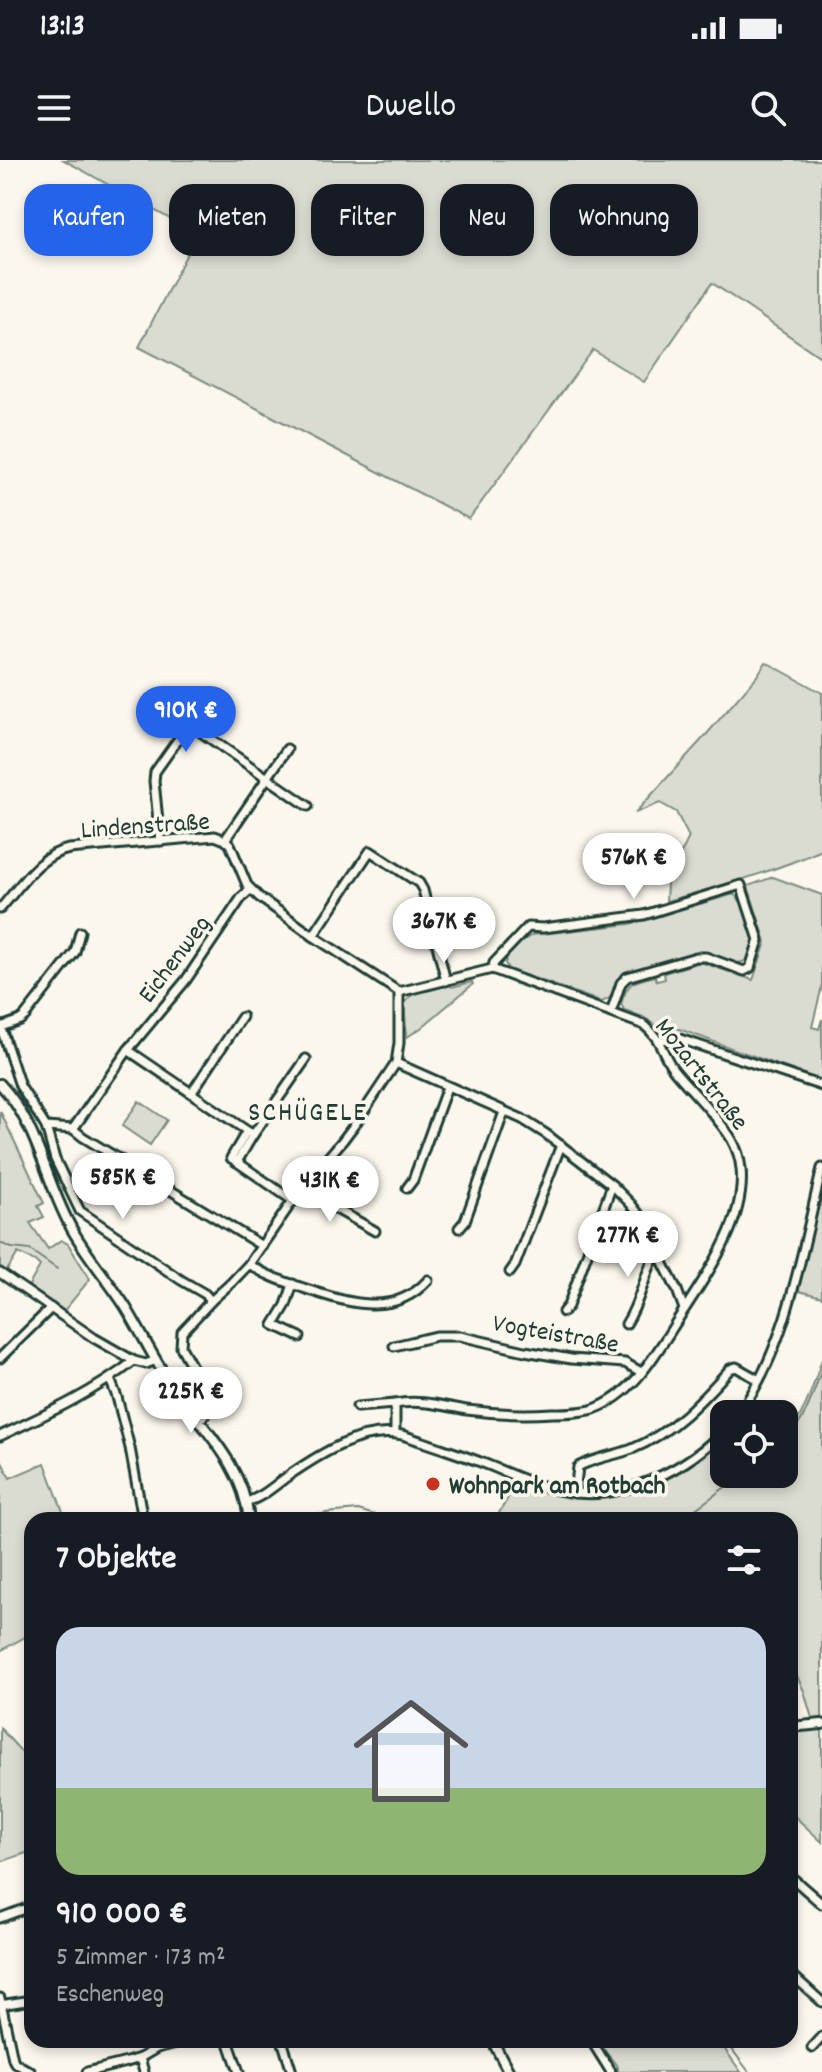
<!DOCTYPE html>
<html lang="de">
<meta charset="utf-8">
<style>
body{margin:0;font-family:Dekko,sans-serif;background:#242831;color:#f1f3f6;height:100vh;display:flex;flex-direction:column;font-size:30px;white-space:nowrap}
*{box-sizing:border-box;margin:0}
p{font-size:26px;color:#9ea1a6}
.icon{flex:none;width:44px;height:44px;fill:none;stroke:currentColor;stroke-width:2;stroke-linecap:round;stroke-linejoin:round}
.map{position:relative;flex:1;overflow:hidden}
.details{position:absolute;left:24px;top:1352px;width:774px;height:536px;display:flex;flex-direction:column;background:#171b24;border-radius:24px;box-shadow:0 4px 12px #0003}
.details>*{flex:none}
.guide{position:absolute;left:24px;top:24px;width:774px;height:72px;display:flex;gap:16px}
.buttons{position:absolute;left:710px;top:1240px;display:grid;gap:16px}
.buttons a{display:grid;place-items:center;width:88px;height:88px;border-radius:16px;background:#171b24;box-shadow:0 4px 12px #0003;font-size:40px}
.price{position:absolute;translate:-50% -68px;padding:0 18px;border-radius:28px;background:#fff;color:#222;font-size:26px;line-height:52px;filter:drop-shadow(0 2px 4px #0008)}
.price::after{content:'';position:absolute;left:50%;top:48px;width:24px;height:18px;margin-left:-12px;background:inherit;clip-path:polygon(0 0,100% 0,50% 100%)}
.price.on{background:#2563eb;color:#fff}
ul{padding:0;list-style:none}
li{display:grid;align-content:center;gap:16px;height:424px;padding:0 32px}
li+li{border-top:2px solid #363941}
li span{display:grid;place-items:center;height:248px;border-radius:24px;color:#555}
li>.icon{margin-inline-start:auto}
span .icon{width:144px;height:144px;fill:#fffc;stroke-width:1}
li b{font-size:34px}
h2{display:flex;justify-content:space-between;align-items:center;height:96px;padding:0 32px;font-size:34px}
.chip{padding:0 28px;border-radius:24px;background:#171b24;box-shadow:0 4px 12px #0003;font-size:28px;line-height:72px}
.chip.on{background:#2563eb;color:#fff}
.status{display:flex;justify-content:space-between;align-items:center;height:56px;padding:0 40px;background:#171b24;direction:ltr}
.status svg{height:22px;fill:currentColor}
header{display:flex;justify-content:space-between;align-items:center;height:104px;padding:0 32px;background:#171b24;font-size:36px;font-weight:600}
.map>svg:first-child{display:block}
</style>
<div class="status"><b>13:13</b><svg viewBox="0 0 49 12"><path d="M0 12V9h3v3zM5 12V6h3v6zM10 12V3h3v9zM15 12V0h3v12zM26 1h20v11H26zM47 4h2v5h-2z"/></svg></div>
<header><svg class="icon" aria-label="menu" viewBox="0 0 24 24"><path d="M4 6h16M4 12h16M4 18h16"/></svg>Dwello<svg class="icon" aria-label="search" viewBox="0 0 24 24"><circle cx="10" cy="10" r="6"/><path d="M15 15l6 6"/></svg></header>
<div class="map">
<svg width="822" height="1912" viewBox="0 0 822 1912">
<rect width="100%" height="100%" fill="#fbf7ec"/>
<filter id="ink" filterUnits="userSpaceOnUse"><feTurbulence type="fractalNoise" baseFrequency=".0125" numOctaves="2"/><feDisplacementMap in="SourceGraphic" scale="16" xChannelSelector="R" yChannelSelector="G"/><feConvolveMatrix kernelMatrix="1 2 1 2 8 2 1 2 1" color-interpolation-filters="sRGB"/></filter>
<g filter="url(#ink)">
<!-- green -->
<g fill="#dbdcd1" stroke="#7d8c82" stroke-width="2">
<path d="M64,0H822V198L712,123L644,222L593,190L469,359L139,187L197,74Z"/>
<path d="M766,502L822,533V690C772,712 719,727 666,741L667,723L689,677L676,652L660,643L635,653L706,575L757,516Z"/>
<path d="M773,717L822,735V826L812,867L819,869L822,859V921L679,869L664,870L643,857L624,850L621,844C629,819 632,823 655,816L657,821L665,819L664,813L697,803H703L753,820L766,782L748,726Z"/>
<path d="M731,735H735L741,742L743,741C747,753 753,767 754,779C756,793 746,806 732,802C718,798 708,792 694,793L623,814L619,819L612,837L602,842L508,809L505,803C507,791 522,781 532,775L630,764Z"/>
<path d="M472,822L473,824L421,868L407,877L404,844L412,835L449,825L452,827Z"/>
<path d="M139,941L167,960L150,985L122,966Z"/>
<path d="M0,951L44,1043L38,1046L44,1057L30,1063L48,1089L61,1080L68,1084L90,1119L64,1151L28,1127L40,1106L35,1101L18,1093L6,1112L0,1108Z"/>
<path d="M822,1022V1137L795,1130Z"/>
<path d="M822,1199V1561L813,1562L804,1531L790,1501V1360H495L517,1322C594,1353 663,1332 723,1277L724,1314H784V1276C804,1260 814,1223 822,1199Z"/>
<path d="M0,1298L10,1318L45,1303L66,1360H32V1473L0,1491Z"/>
<path d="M822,1567V1682L790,1652V1570Z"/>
<path d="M0,1568L32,1604V1691L0,1702Z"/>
<path d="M596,1880H718L741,1912H618V1907Z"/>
</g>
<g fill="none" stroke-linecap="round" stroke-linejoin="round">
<!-- stream -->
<g stroke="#74847b" stroke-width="2">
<path d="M0,1083L12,1088L30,1090L57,1109"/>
<path d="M784,1282C804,1264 813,1235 822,1209"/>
<path d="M300,1360L326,1353L358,1350L392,1360"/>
<path d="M678,1360L686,1356L743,1314"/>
<path d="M725,1880L749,1912"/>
</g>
<!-- minor casing -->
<g stroke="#1f3d34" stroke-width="13">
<g id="minor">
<path d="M225,680L287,589"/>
<path d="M160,681L154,621L155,612L189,564L308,646"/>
<path d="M0,749C20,727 38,695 69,689L215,676L225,680L230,684L247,725L259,737L313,776L399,832"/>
<path d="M313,776L370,691L419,723L423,730L446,821"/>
<path d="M492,809L494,803L528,767L543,768L644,755L741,725L759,780L750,808L744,811L706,797H696L627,817L621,823L611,853"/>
<path d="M0,865L20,926L46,967L73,969L83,977L262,1086"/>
<path d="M1,867L20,860L25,856L75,792L80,772"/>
<path d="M659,881L664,879H680L822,926"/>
<path d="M128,890L186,820L242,737L250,730"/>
<path d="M396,903L522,959L546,974L612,1025L630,1043L638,1053L677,1130L684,1149"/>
<path d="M192,932L242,857"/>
<path d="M46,967L55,999L80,1051L181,1120L205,1134L211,1141"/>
<path d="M73,969L128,890L253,975L237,1002L292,1040"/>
<path d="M253,975L306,899"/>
<path d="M237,1002L231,998L247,971"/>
<path d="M407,1028L413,1020L447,927"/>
<path d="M301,1029L375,1071"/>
<path d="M459,1068L465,1061L504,952"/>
<path d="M249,1104C266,1116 286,1122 306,1129C348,1143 394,1158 428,1120"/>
<path d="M510,1112L515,1105L561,985"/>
<path d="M0,1113L94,1178L134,1201L146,1204L156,1200"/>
<path d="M293,1124L286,1145L274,1165L300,1177"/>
<path d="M563,1152L568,1146L612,1025"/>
<path d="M626,1164C641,1141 644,1114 657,1091"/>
<path d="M394,1186L436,1176H460L525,1191L571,1199L625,1203L641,1212"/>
<path d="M0,1198L51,1148"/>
<path d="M110,1219L117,1237L130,1288L143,1360"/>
<path d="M357,1247L395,1244"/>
<path d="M738,1254C787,1190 803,1086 822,1008"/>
<path d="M199,1260L206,1254L208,1245L204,1228L181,1187L182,1172L211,1141L231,1123L249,1104L301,1029L343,980L358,960L396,903L399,883V832"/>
<path d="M395,1273V1244C419,1239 443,1246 467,1250C496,1254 523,1255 552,1253C566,1253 580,1253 594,1249C638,1233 661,1184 686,1147C711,1109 746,1058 741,1009C740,999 737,989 732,980C717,955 693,933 674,910C662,894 661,878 644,865L492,809L399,832"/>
<path d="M0,1276C47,1254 93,1233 134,1201"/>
<path d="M575,1333L578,1307C591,1299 617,1295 632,1289C673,1272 701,1241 730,1209L736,1207L759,1220"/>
<path d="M246,1342C262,1338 275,1325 288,1316C320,1294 362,1267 402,1275C429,1284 457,1293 483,1303C514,1315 543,1330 576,1333C628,1339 690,1307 724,1270"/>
<path d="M790,1716L822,1744"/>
<path d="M0,1758L32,1746"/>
<path d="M790,1813L822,1842"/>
<path d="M0,1838L13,1899L15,1903L31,1912"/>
<path d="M0,1845L32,1840"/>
<path d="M228,1880L239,1912"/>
<path d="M282,1880L292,1912"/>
<path d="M591,1880L611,1912"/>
<path d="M812,1888L822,1877"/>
<path d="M140,1898L144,1912"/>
<path d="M87,1912L127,1902L140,1898L157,1888L188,1880"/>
</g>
</g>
<!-- tertiary casing -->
<g stroke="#1f3d34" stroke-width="14">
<g id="tertiary">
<path d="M0,924C39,965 45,1023 73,1071C88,1097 108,1120 125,1146C140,1170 152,1196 168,1220C199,1265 243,1302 249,1360"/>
<path d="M790,1567L822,1564"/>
<path d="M492,1880L509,1912"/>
</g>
</g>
<!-- minor -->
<use href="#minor" stroke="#fbf7ec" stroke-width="7"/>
<!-- tertiary -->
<use href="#tertiary" stroke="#fbf7ec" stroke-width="8"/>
</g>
</g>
<!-- markers -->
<circle fill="#c8321e" stroke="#fbf7ec" stroke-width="3" cx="433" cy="1324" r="8"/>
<g text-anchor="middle" stroke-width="7" stroke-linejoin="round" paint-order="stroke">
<!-- street labels -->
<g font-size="26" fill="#1f3d34" stroke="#fbf7ec">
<text transform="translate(145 664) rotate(-4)" y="9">Lindenstraße</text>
<text transform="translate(173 798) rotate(-53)" y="9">Eichenweg</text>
<text transform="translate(703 913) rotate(52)" y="9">Mozartstraße</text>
<text transform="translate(556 1172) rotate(10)" y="9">Vogteistraße</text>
</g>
<!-- poi labels -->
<g font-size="26" font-weight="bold" fill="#1f3d34" stroke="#fbf7ec" text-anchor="start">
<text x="449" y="1333">Wohnpark am Rotbach</text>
</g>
<!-- neighbourhood labels -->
<g font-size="28" letter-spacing="2" fill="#1f3d34" stroke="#fbf7ec">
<text x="308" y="960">SCHÜGELE</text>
</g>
</g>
</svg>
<div class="buttons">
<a><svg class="icon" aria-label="locate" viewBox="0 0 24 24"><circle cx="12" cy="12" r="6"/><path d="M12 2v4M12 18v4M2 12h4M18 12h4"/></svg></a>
</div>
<b class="price on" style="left:186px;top:594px">910K €</b>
<b class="price" style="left:634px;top:741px">576K €</b>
<b class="price" style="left:444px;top:805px">367K €</b>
<b class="price" style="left:123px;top:1061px">585K €</b>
<b class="price" style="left:330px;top:1064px">431K €</b>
<b class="price" style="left:628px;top:1119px">277K €</b>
<b class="price" style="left:191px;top:1275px">225K €</b>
<div class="guide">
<a class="chip on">Kaufen</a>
<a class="chip">Mieten</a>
<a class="chip">Filter</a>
<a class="chip">Neu</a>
<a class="chip">Wohnung</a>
</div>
<section class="details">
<h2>7 Objekte<svg class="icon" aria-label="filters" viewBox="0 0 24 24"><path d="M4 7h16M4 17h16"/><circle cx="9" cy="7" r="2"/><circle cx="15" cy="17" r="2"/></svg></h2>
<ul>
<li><span style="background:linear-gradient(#c9d6e8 65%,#8fb573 0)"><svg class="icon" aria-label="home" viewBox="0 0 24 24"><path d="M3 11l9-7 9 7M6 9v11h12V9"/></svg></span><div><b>910 000 €</b><p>5 Zimmer · 173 m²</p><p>Eschenweg</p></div></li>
</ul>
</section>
</div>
